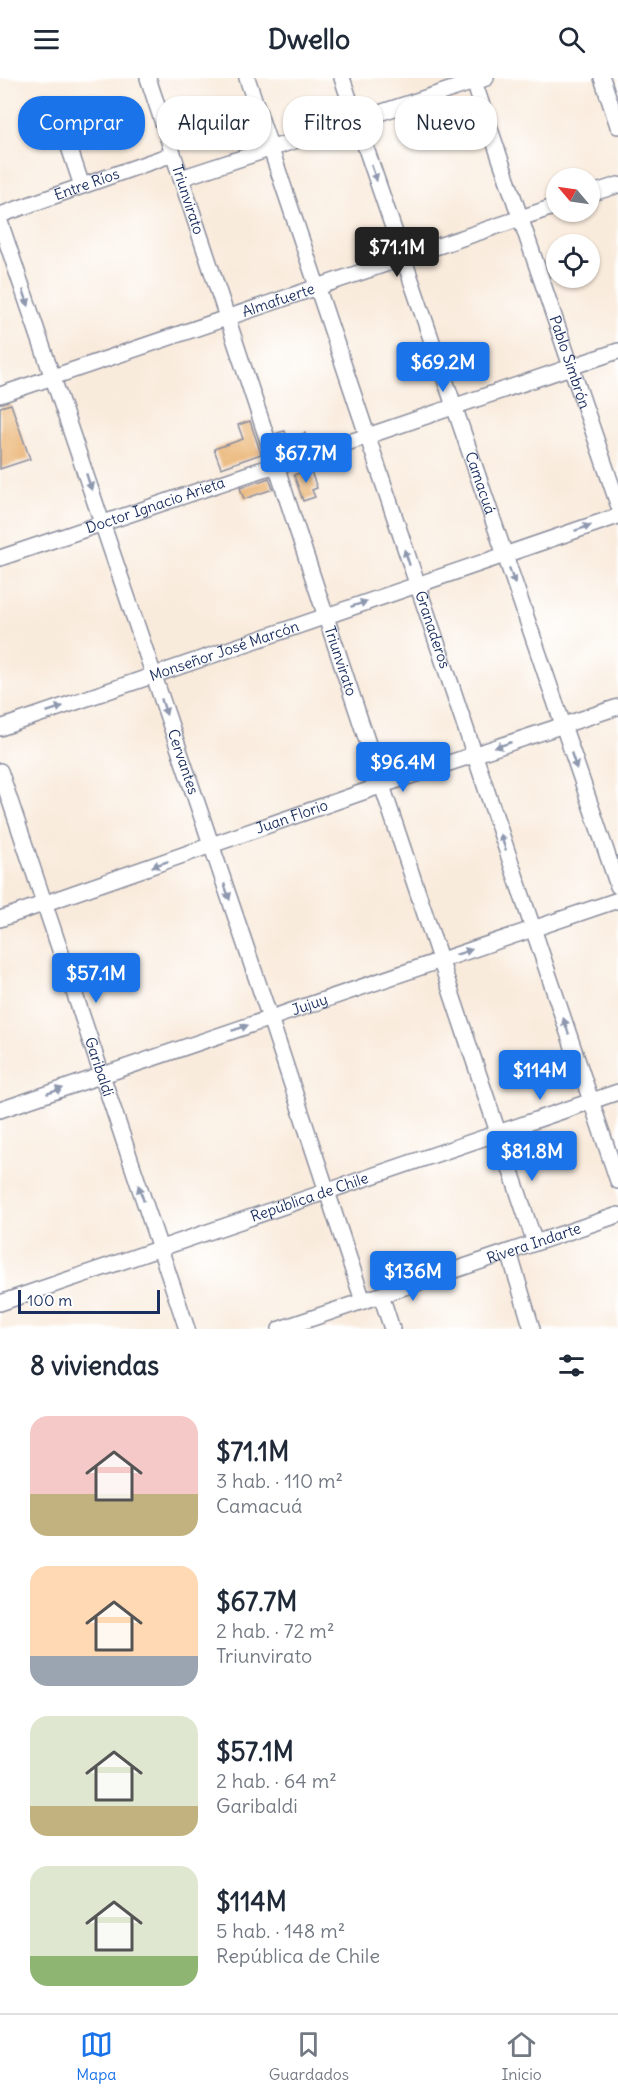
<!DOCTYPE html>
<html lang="es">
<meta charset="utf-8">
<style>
body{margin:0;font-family:Delius,sans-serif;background:#f2f2f3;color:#1f2937;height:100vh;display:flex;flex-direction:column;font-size:22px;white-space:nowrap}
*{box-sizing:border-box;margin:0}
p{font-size:20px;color:#747a83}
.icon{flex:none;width:33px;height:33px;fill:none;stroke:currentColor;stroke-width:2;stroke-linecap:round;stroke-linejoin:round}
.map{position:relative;height:1251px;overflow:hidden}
.panel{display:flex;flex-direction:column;background:#fff;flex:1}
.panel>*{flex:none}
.top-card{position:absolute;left:18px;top:18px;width:582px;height:54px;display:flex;gap:12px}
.needle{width:39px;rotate:299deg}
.fabs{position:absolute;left:546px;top:90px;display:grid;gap:12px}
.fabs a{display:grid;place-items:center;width:54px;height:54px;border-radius:50%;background:#fff;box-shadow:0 2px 4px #0004;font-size:30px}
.scale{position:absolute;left:18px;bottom:15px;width:142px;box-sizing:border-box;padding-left:6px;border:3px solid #1b2f5e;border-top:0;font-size:16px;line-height:21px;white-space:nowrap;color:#1b2f5e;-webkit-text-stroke:4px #fff;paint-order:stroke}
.price{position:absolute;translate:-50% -51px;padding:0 14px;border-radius:6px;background:#1a73e8;color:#fff;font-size:20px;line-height:39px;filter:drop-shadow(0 2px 3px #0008)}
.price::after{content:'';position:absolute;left:50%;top:36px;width:18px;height:14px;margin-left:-9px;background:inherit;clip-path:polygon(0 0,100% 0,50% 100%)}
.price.selected{background:#222;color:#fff}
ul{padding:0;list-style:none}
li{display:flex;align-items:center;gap:18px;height:150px;padding:0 30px}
li span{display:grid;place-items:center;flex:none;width:168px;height:120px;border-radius:18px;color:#555}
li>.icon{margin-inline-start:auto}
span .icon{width:72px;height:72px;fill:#fffc;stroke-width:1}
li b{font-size:26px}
h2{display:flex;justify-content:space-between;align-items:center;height:72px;padding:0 30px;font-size:26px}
.pill{padding:0 21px;border-radius:24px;background:#fff;box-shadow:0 2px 4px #0004;font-size:21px;line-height:54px}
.pill.selected{background:#1a73e8;color:#fff}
header{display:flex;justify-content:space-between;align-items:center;height:78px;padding:0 30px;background:#fff;font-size:27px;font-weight:700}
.tab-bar{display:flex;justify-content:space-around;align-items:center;height:84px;border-top:2px solid #e0e1e3;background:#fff;font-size:16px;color:#747a83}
.tab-bar a{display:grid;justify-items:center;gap:3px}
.tab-bar .selected{color:#1a73e8}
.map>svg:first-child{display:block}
</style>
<header><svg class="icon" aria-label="menu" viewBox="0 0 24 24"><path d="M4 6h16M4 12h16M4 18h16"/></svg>Dwello<svg class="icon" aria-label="search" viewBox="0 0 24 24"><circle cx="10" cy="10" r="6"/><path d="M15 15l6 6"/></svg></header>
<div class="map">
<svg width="618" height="1251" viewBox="0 0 618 1251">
<rect width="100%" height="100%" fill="#fff"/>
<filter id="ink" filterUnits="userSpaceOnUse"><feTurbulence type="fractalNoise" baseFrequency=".0167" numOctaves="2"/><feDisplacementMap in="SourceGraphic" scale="12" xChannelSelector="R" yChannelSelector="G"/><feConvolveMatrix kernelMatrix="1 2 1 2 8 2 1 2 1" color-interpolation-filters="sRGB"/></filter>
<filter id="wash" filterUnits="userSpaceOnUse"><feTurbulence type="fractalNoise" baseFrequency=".008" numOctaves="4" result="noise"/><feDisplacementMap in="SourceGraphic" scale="24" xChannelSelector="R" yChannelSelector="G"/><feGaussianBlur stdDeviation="1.35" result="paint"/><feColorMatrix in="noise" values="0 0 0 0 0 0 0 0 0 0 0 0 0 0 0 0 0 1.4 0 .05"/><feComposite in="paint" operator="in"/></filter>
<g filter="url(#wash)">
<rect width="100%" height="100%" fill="#f9ebdc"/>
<g id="blocks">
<!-- building -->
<g fill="#e8ae69">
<path d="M11,326L30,381L0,391V329Z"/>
<path d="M250,343L261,376L221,390L214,371L243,361L238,347Z"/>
<path d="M285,353L288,361L305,355L309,367L287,375L282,373L277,355Z"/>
<path d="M310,391L317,410L312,412L315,419L303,423L294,397Z"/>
<path d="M269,400L273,411L244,421L240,410Z"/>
</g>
</g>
</g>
<g filter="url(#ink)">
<use href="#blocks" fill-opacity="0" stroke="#8a8d9d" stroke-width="1.5"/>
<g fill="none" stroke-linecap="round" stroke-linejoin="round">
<!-- minor casing -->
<g stroke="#8a8d9d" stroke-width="18">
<g id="minor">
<path id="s1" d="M148,0C275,389 405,777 535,1165"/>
<path id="s2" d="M247,0L618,1103"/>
<path id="s3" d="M342,0L618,808"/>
<path d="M602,0L618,48"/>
<path id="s4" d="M474,4L618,426"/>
<path d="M57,33L82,108"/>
<path d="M181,100L486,0"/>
<path d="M590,116L618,107"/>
<path id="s5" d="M0,137L173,76"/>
<path id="s6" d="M0,144L270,940L363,1223"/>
<path id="s7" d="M0,317L556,128"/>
<path id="s8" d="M0,480L263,391L285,386L618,273"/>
<path id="s9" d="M0,650L618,438"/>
<path id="s10" d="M0,693L187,1251"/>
<path id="s11" d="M0,841L383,707L618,629"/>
<path id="s12" d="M0,1032L618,822"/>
<path d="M509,1174L532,1251"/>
<path d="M381,1217L392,1251"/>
<path id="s13" d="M0,1225L618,1014"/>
<path id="s14" d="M280,1251L618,1137"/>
</g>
</g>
<!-- minor -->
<use href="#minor" stroke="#fff" stroke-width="15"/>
</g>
<!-- one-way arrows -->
<defs><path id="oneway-solid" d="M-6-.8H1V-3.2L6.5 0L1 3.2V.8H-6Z" transform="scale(1.5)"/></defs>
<g fill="#8d97ae">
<use href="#oneway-solid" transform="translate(374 95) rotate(71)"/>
<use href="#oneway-solid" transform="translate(26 220) rotate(71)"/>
<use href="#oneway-solid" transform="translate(89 404) rotate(72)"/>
<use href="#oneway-solid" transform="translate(583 450) rotate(-19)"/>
<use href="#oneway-solid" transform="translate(407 479) rotate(-108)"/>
<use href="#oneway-solid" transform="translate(512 498) rotate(71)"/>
<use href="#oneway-solid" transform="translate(359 526) rotate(-19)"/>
<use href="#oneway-solid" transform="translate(164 629) rotate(72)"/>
<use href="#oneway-solid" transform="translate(55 631) rotate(-19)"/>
<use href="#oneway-solid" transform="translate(503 667) rotate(162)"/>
<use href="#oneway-solid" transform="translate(574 683) rotate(71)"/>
<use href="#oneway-solid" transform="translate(503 764) rotate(-109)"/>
<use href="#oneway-solid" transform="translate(160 786) rotate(161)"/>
<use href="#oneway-solid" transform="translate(227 814) rotate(71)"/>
<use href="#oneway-solid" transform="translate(464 874) rotate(-18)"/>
<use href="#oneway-solid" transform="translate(566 948) rotate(-109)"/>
<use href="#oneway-solid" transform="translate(240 950) rotate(-19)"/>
<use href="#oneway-solid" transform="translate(55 1013) rotate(-19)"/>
<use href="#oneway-solid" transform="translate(141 1115) rotate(-109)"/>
</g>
</g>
<g text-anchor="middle" stroke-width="5" stroke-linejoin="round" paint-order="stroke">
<!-- street labels -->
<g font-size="15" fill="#1b2f5e" stroke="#fff">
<text dy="5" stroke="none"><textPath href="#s5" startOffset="92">Entre Ríos</textPath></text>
<text dy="5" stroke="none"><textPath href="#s1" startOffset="128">Triunvirato</textPath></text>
<text dy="5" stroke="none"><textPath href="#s7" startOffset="294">Almafuerte</textPath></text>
<text dy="5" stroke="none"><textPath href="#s4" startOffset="296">Pablo Simbrón</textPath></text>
<text dy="5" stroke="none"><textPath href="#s3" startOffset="428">Camacuá</textPath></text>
<text dy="5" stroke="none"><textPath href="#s8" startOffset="164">Doctor Ignacio Arieta</textPath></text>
<text dy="5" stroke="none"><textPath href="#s2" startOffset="582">Granaderos</textPath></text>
<text dy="5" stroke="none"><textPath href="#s9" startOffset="237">Monseñor José Marcón</textPath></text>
<text dy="5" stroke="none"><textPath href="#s1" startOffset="614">Triunvirato</textPath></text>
<text dy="5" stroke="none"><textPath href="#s6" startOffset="570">Cervantes</textPath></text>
<text dy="5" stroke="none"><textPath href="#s11" startOffset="309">Juan Florio</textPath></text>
<text dy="5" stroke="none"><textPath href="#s12" startOffset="327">Jujuy</textPath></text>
<text dy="5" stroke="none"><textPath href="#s10" startOffset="312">Garibaldi</textPath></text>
<text dy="5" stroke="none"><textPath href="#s13" startOffset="327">República de Chile</textPath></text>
<text dy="5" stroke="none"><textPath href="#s14" startOffset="268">Rivera Indarte</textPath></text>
</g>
</g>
</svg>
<div class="fabs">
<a><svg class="needle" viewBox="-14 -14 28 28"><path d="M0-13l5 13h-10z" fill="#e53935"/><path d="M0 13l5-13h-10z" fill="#747a83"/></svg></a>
<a><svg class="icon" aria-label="locate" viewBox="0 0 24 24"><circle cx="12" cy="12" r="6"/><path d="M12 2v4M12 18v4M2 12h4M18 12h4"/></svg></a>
</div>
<div class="scale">100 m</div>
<b class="price selected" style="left:397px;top:200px">$71.1M</b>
<b class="price" style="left:443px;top:315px">$69.2M</b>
<b class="price" style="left:306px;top:406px">$67.7M</b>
<b class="price" style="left:403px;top:715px">$96.4M</b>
<b class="price" style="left:96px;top:926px">$57.1M</b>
<b class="price" style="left:540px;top:1023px">$114M</b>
<b class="price" style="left:532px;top:1104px">$81.8M</b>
<b class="price" style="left:413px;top:1224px">$136M</b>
<div class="top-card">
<a class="pill selected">Comprar</a>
<a class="pill">Alquilar</a>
<a class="pill">Filtros</a>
<a class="pill">Nuevo</a>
</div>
</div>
<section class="panel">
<h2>8 viviendas<svg class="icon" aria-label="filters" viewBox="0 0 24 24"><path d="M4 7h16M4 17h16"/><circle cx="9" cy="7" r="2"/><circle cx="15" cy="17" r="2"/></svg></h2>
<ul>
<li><span style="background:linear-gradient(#f6c9c9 65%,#c2b280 0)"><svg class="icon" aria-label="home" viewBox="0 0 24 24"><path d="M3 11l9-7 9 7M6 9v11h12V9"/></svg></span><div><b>$71.1M</b><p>3 hab. · 110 m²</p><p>Camacuá</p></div></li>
<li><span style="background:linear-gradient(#ffd9b3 75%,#9aa5b1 0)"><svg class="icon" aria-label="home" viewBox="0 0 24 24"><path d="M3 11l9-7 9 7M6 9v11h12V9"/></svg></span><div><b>$67.7M</b><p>2 hab. · 72 m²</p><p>Triunvirato</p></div></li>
<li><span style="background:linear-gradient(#dfe7d0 75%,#c2b280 0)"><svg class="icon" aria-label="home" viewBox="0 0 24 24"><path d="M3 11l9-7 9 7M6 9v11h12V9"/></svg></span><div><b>$57.1M</b><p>2 hab. · 64 m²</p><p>Garibaldi</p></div></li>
<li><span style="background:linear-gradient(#dfe7d0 75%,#8fb573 0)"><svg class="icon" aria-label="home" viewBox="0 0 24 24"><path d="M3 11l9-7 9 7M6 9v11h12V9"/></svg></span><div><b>$114M</b><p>5 hab. · 148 m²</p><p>República de Chile</p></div></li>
</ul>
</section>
<nav class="tab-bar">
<a class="selected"><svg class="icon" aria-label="map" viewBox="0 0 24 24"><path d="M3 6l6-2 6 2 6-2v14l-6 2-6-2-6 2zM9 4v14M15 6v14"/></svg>Mapa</a>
<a><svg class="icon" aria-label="saved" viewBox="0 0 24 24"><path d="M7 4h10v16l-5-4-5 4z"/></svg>Guardados</a>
<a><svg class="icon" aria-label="home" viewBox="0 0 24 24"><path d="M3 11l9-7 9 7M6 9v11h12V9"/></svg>Inicio</a>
</nav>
